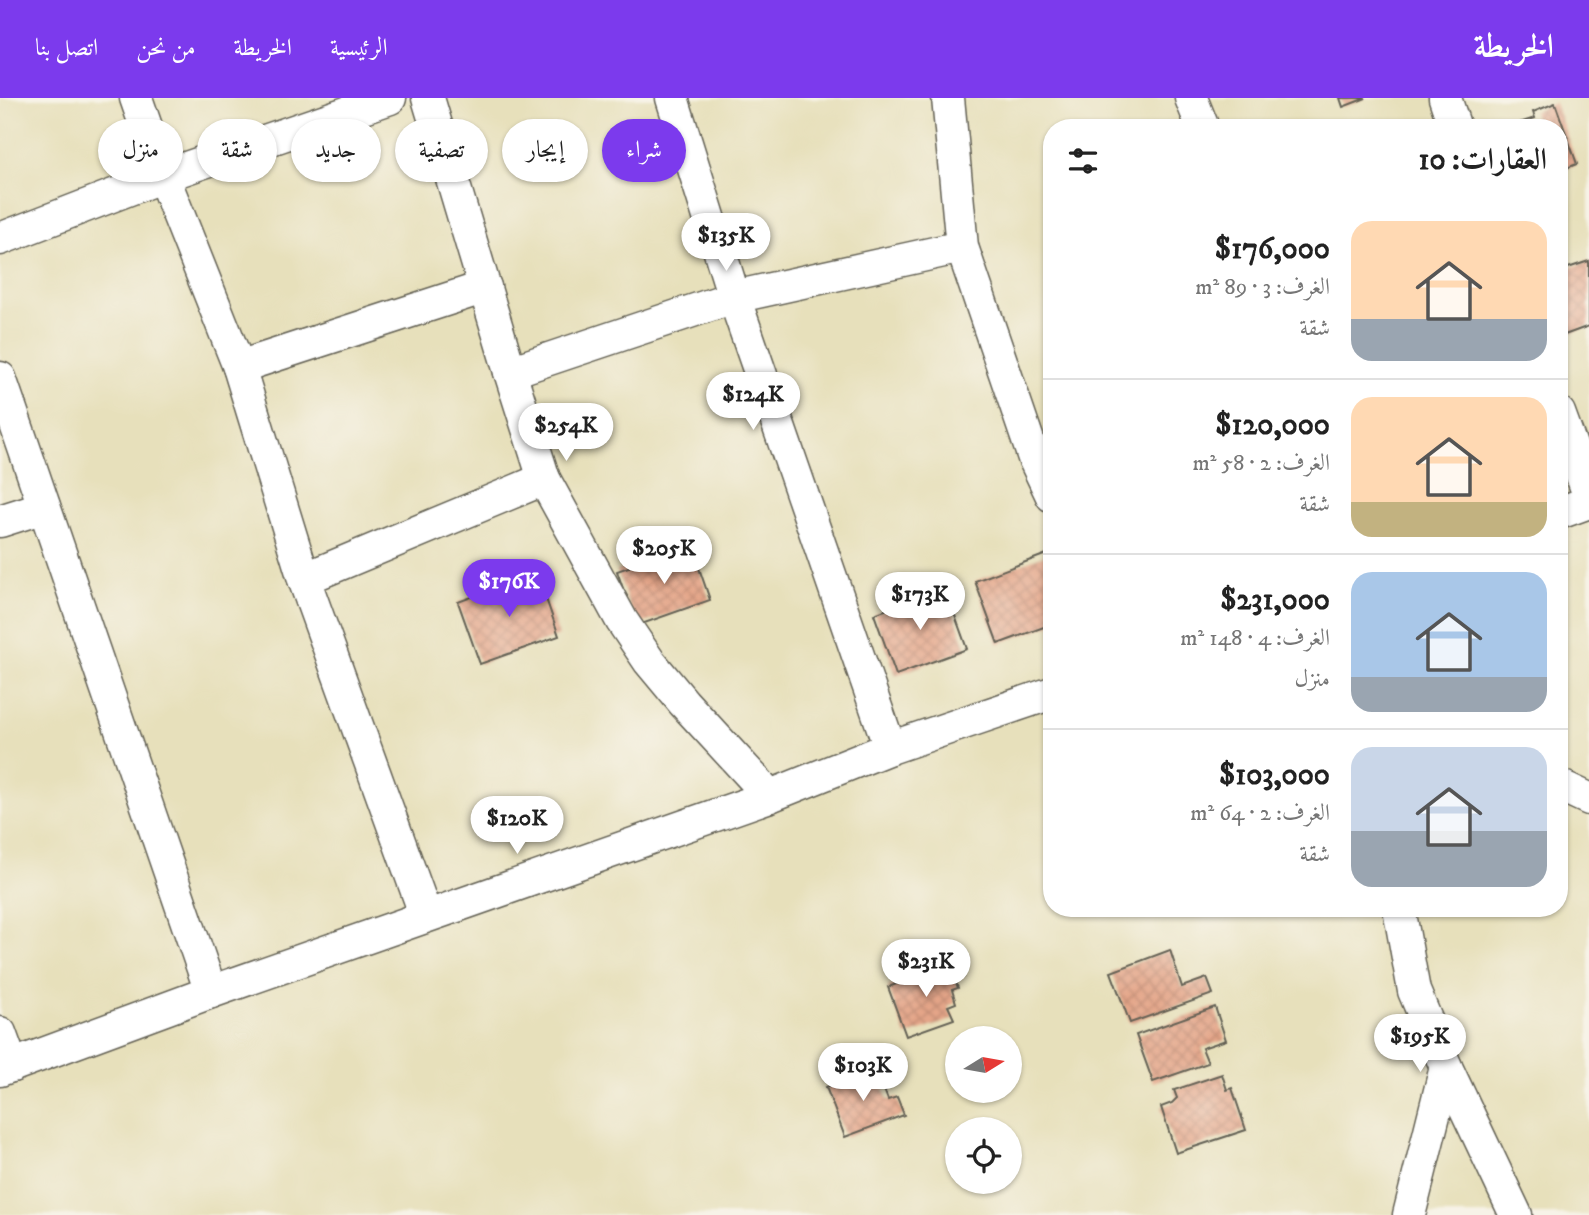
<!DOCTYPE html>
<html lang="ar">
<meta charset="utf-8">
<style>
body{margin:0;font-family:"IM FELL DW Pica",Amiri,serif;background:#f2f2f2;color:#222;direction:rtl;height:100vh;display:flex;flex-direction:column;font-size:26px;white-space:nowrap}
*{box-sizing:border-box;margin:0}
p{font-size:23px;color:#767676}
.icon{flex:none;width:38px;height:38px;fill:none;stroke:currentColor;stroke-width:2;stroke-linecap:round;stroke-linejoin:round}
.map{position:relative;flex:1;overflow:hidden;direction:ltr}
.sheet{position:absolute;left:1043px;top:21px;width:525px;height:798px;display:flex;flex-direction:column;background:#fff;border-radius:28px;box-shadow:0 2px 5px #0004;direction:rtl}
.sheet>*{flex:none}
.banner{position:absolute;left:21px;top:21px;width:665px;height:63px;direction:rtl;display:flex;gap:14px}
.needle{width:46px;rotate:79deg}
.controls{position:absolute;left:945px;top:928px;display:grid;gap:14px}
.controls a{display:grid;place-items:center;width:77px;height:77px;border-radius:50%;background:#fff;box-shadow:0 2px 5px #0004;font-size:35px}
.price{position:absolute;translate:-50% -60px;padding:0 16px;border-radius:24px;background:#fff;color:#222;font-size:23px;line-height:46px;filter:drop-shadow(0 2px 4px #0008)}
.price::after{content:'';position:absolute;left:50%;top:42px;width:21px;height:16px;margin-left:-10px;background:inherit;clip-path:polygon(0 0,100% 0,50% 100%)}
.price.active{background:#7c3aed;color:#fff}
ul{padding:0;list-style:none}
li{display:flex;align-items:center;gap:21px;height:175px;padding:0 21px}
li+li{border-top:2px solid #e0e0e0}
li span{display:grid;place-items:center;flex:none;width:196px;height:140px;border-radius:21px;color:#555}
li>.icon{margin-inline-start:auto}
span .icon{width:84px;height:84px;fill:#fffc;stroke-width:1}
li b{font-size:30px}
h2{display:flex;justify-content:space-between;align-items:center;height:84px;padding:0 21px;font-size:30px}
.chip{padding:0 24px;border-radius:32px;background:#fff;box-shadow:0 2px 5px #0004;font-size:24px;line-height:63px}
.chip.active{background:#7c3aed;color:#fff}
header{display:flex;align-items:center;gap:42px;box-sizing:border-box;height:98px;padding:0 35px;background:#7c3aed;color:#fff}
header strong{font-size:33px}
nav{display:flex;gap:38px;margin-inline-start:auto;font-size:24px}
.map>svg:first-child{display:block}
</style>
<header>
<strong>الخريطة</strong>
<nav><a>الرئيسية</a><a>الخريطة</a><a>من نحن</a><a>اتصل بنا</a></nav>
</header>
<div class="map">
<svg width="1589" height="1117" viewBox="0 0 1589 1117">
<defs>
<pattern id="building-cross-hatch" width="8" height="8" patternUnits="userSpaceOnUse" patternTransform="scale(1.75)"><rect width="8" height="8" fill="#e4a588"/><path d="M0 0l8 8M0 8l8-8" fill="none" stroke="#c38d75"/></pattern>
</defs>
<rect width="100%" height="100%" fill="#f7f3e8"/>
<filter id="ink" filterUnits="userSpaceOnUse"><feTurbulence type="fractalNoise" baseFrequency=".0143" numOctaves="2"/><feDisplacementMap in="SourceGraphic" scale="14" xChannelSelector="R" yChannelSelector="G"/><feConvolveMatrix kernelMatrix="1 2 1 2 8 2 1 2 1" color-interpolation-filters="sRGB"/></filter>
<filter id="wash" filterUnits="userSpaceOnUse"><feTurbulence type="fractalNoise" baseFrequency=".00686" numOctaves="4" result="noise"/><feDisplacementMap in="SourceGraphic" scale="28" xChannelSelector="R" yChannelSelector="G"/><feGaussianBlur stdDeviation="1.57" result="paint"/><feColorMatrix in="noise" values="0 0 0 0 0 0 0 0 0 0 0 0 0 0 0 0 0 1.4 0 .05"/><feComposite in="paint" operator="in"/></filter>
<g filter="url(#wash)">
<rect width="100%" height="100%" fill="#e7e0bb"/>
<g id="blocks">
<!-- building -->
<g fill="url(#building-cross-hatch)">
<path d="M1340,0H1366L1343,9Z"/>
<path d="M1555,5L1577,66L1559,73V30L1507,29L1535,20L1533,14Z"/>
<path d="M1589,163V228L1559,239V173Z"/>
<path d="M691,447L710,502L636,528L617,473Z"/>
<path d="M1052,454V526L998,546L975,483Z"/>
<path d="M537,475L559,538L480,566L458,504Z"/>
<path d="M945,490L967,551L896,577L874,516Z"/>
<path d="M1170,852L1182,889L1207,880L1213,896L1130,925L1111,874Z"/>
<path d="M958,864L964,879L955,882L958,890L952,892L956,905L948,908L954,921L906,938L888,889Z"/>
<path d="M1215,909L1226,942L1202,950L1208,965L1153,984L1136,937Z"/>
<path d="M876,970L888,1002L897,999L904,1017L845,1039L826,989Z"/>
<path d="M1222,976L1227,992L1232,990L1246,1032L1176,1055L1161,1009L1172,1005L1177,1000L1174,992Z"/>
</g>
</g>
</g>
<g filter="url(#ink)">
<use href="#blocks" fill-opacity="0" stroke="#636154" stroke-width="2"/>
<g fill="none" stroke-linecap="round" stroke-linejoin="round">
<!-- minor casing -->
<g stroke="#636154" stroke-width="35">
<g id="minor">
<path d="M136,0L163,78L239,269L304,481L426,818"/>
<path d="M428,0L510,274L544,381L622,523L649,563L684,605L770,698"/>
<path d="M672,0L734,199L890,650"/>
<path d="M948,0L962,149L1034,360L1052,398"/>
<path d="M1191,0L1203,30"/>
<path d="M1445,0L1455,30"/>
<path d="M0,141L163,78L390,0"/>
<path d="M239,269L485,189"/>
<path d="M510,274L734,199L962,149"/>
<path d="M0,280L211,894"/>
<path d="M1559,315L1589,397"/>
<path d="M1559,415L1589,404"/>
<path d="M0,423L44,409"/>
<path d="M304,481L544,381"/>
<path d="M1559,687L1589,701"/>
<path d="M1399,810L1414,893L1446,969L1516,1117"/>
<path d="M0,935L12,968"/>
<path d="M0,972L211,894L770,698L890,650L1052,595"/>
<path d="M1409,1117L1446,969"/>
</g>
</g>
<!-- minor -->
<use href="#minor" stroke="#fff" stroke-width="32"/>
</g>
</g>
</svg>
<div class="controls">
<a><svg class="needle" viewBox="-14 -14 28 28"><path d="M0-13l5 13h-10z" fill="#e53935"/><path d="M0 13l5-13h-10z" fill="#767676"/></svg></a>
<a><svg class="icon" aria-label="locate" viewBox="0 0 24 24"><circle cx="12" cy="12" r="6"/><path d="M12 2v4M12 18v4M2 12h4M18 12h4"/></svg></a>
</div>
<b class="price" style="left:726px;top:175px">$135K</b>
<b class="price" style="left:753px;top:334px">$124K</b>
<b class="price" style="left:566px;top:365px">$254K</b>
<b class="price" style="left:664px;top:488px">$205K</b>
<b class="price active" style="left:509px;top:521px">$176K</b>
<b class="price" style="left:920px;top:534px">$173K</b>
<b class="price" style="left:517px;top:758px">$120K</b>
<b class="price" style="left:926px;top:901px">$231K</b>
<b class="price" style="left:1420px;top:976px">$195K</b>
<b class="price" style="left:863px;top:1005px">$103K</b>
<div class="banner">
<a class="chip active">شراء</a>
<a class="chip">إيجار</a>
<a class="chip">تصفية</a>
<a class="chip">جديد</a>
<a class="chip">شقة</a>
<a class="chip">منزل</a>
</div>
<section class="sheet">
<h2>العقارات: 10<svg class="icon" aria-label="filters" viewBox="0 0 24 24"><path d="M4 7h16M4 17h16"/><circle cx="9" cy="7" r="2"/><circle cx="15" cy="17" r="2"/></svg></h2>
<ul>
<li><span style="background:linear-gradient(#ffd9b3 70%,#9aa5b1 0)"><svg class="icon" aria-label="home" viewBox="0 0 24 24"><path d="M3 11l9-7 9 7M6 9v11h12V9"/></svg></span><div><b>$176,000</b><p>الغرف: 3 · 89 m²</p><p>شقة</p></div></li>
<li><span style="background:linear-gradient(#ffd9b3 75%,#c2b280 0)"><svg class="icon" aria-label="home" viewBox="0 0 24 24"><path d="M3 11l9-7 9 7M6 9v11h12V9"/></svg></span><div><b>$120,000</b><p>الغرف: 2 · 58 m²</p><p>شقة</p></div></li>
<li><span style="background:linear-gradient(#a9c7e8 75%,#9aa5b1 0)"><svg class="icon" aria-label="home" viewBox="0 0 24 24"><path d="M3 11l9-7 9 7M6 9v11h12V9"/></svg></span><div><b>$231,000</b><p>الغرف: 4 · 148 m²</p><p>منزل</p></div></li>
<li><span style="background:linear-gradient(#c9d6e8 60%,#9aa5b1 0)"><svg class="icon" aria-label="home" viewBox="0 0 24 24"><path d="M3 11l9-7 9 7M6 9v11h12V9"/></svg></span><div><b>$103,000</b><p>الغرف: 2 · 64 m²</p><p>شقة</p></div></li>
</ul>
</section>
</div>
